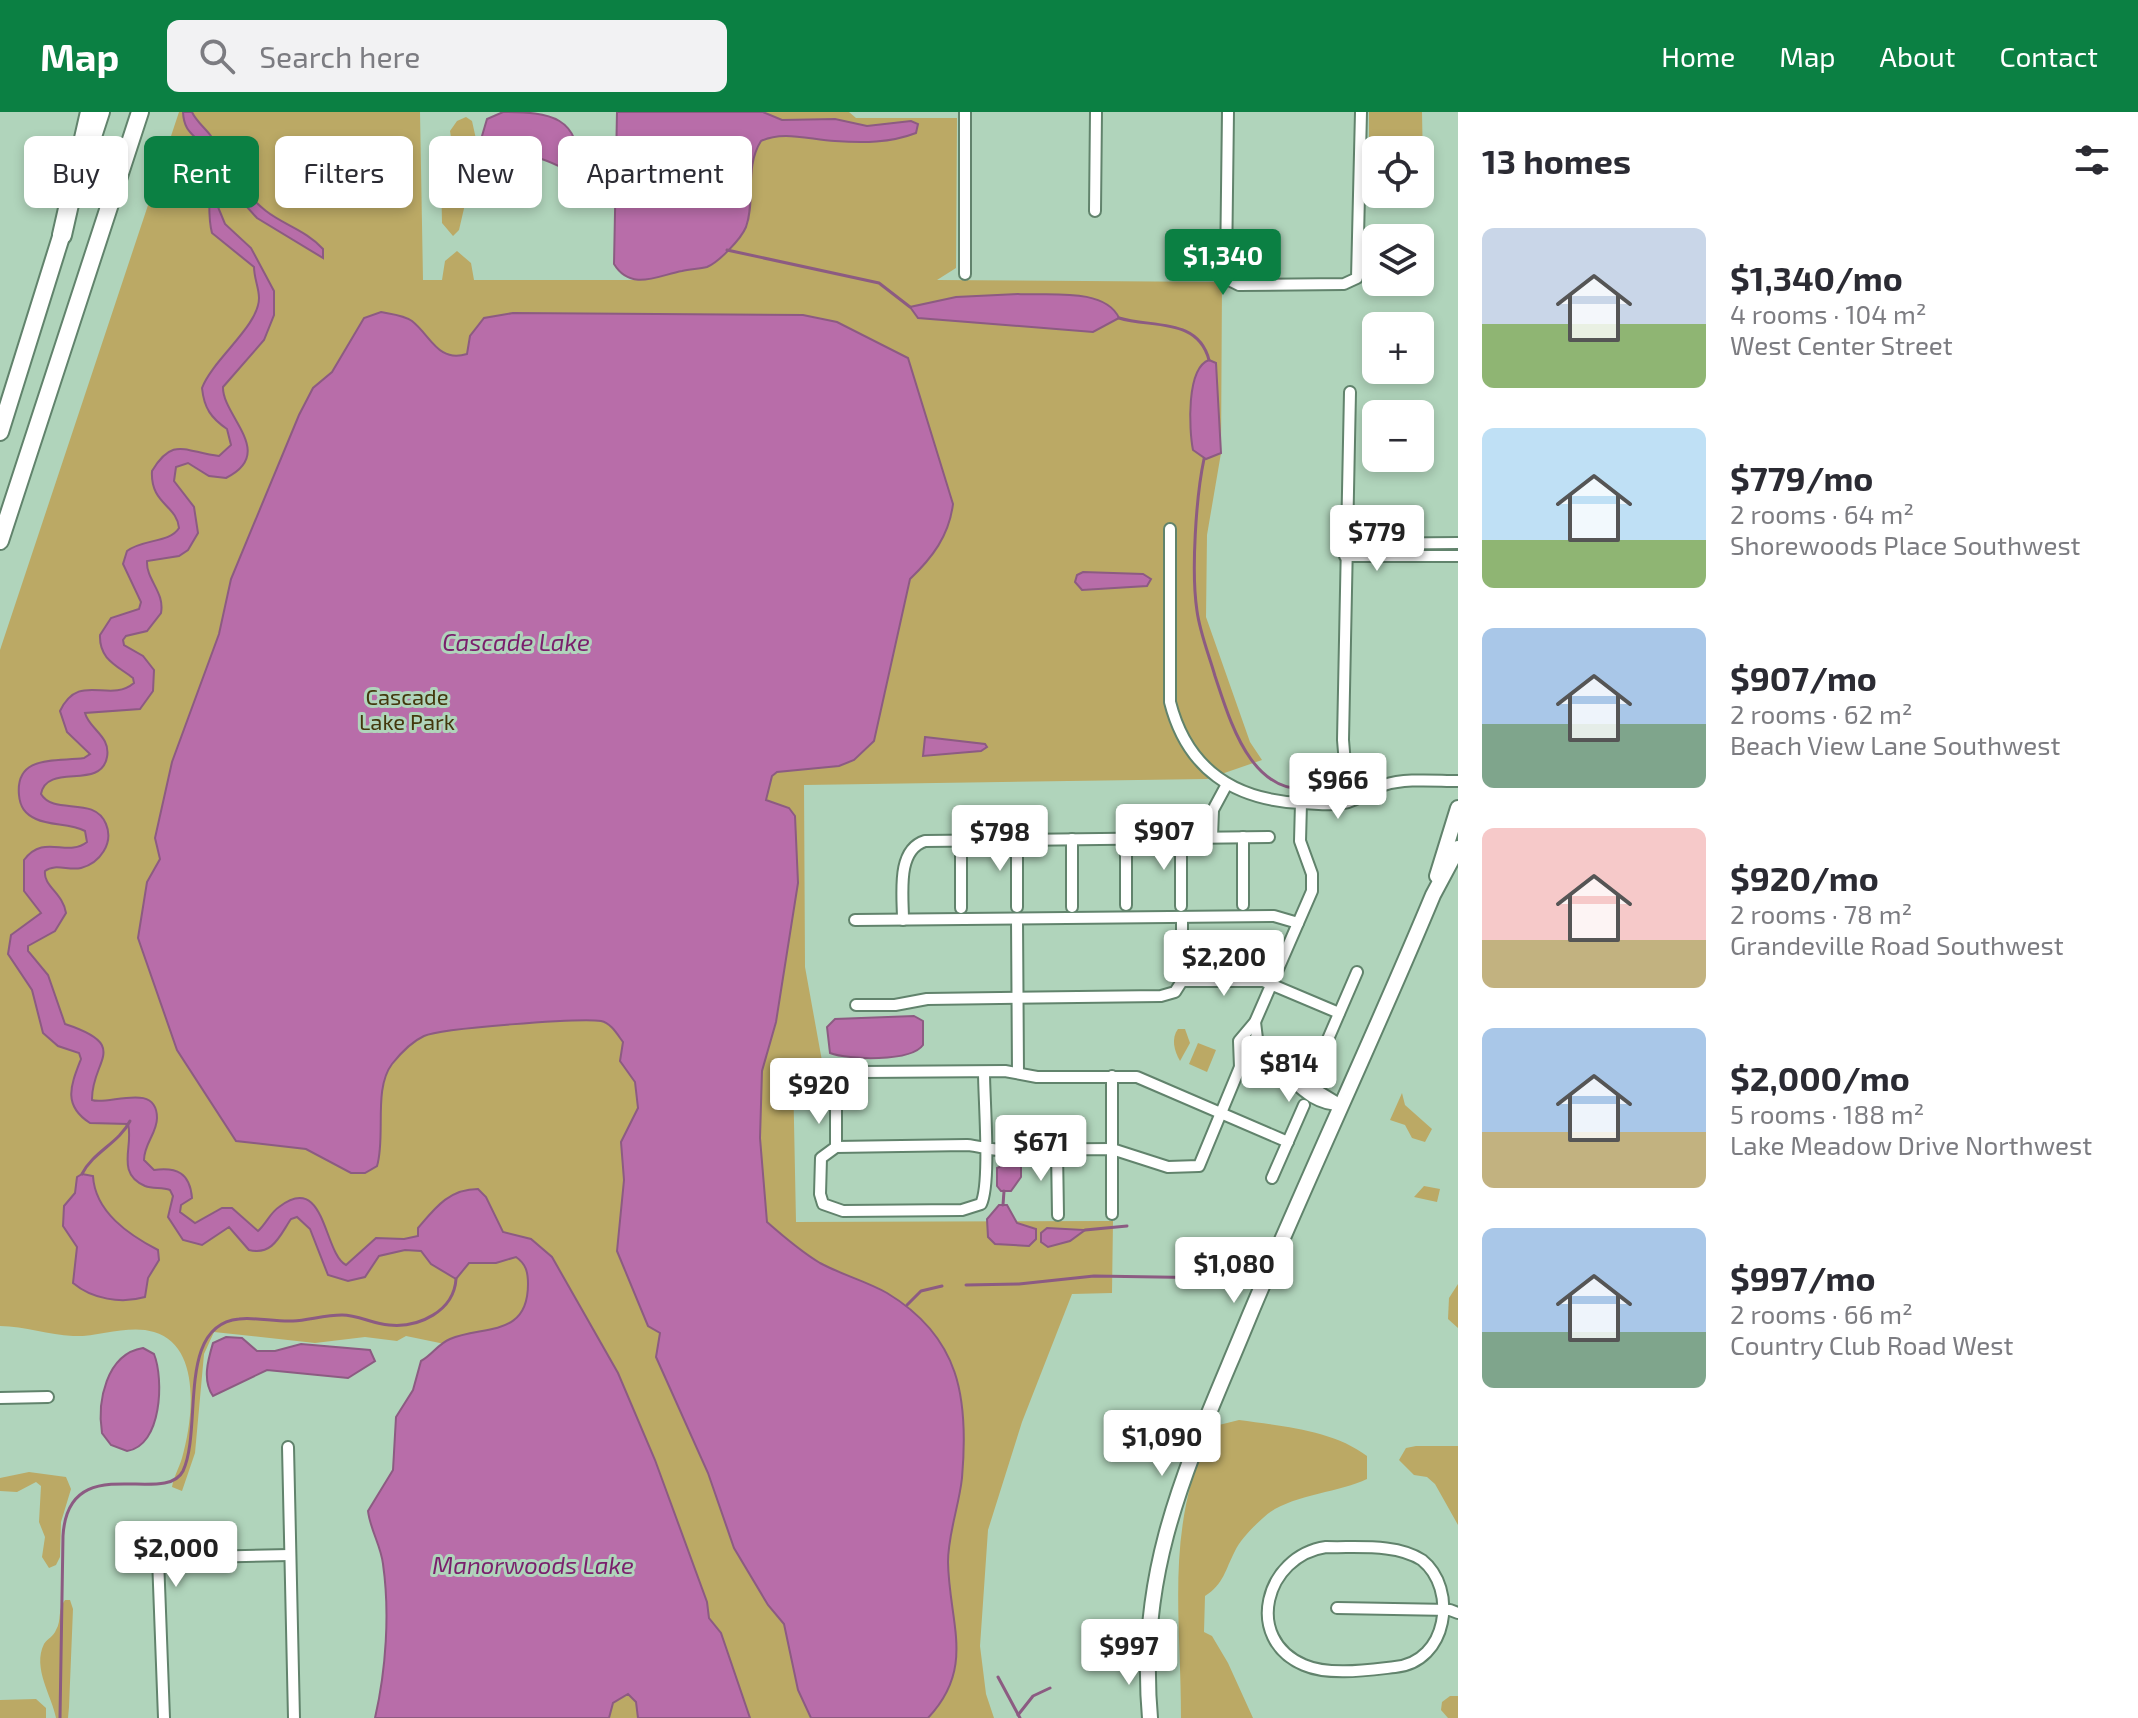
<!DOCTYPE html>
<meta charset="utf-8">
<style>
body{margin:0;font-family:"Exo 2",sans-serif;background:#f2f2f3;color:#2b2b33;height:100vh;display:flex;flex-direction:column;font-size:30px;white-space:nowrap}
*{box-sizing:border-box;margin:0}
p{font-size:26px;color:#7c7c81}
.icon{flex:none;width:44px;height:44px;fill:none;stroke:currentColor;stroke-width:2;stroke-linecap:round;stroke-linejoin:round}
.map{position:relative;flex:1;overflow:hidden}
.sheet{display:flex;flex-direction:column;background:#fff;width:680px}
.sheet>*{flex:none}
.hud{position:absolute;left:24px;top:24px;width:760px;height:72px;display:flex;gap:16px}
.fabs{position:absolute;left:1362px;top:24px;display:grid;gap:16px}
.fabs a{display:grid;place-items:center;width:72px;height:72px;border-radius:12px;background:#fff;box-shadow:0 4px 12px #0003;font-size:40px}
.price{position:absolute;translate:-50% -68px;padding:0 18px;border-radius:8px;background:#fff;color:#222;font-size:26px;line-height:52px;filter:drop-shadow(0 2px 4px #0008)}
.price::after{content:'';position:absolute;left:50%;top:48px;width:24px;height:18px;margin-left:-12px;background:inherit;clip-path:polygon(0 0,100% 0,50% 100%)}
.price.selected{background:#0b8043;color:#fff}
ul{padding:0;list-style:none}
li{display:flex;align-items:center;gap:24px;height:200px;padding:0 24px}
li span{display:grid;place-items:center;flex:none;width:224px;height:160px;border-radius:12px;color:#555}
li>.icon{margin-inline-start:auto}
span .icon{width:96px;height:96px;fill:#fffc;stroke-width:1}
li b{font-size:34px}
h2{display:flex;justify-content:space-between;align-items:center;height:96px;padding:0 24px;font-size:34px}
.pill{padding:0 28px;border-radius:12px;background:#fff;box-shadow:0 4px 12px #0003;font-size:28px;line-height:72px}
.pill.selected{background:#0b8043;color:#fff}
header{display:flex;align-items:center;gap:48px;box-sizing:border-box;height:112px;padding:0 40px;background:#0b8043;color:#fff}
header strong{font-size:38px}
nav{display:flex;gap:44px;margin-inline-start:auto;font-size:28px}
.search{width:560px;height:72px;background:#f2f2f3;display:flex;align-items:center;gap:20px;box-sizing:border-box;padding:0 28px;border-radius:12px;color:#7c7c81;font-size:30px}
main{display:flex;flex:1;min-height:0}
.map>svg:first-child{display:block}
</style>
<header>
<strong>Map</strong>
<div class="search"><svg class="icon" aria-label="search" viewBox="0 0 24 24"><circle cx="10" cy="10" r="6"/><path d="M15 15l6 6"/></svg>Search here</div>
<nav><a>Home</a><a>Map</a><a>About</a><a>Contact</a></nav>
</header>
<main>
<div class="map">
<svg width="1458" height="1606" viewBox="0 0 1458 1606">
<rect width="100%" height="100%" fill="#b0d4bb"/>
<!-- green -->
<g fill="#bba965">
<path d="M179,0H420L423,168H442L445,149L457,139L471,151L474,168H644L734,0H849L856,6H957L956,156L937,168L1222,170L1221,341L1207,423L1206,505L1250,630L1262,648L1207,667L804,673L805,855L824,960L793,961L796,1110L1113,1109L1112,1181L1072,1182L1022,1310L988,1418L980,1534L986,1582L994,1606H604L605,1265L406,1224L397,1229L365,1225L315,1231L214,1220L204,1242L195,1341L182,1379L172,1375C174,1364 179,1356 182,1346C193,1308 202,1234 154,1220C130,1212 98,1225 73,1224C49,1223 25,1214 0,1214V538Z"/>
<path d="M1369,0H1422L1423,54L1420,38H1376V54H1369Z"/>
<path d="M466,5L472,9L478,36L459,118L453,124L442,111L441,62L456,54L450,19L457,9Z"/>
<path d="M597,26L603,30C604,49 607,81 591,94L582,91C580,73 586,67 592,51L590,34Z"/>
<path d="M1178,917H1185L1190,931L1180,949C1174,939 1171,926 1178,917Z"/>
<path d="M1198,931L1216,938L1207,960L1189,952Z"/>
<path d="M1402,981L1405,993L1432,1017L1425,1030L1412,1026L1405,1013L1390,1008Z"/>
<path d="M1424,1074L1440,1077L1437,1090L1414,1085Z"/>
<path d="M1458,1172V1216L1448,1207L1449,1186Z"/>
<path d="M1239,1308C1281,1314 1333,1318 1367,1344V1367C1339,1381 1286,1383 1263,1406C1254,1414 1240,1428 1235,1439C1225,1458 1224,1472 1205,1484L1204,1520L1212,1524L1228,1551L1253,1606H1181C1181,1501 1165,1421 1209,1320L1215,1314Z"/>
<path d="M1416,1334H1458V1413L1435,1372L1427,1365L1414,1363L1399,1348L1406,1336Z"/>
<path d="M29,1360L66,1365L71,1377L61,1410L60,1445L56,1453L49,1456L42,1445L45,1425L39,1410L41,1374L36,1370L17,1380L0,1379V1366Z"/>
<path d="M65,1488H70L73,1497L69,1595L68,1606H56C52,1584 32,1556 44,1532C47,1527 54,1524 56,1518C62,1508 57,1498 65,1488Z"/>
<path d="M1450,1584H1458V1606H1448L1441,1598L1442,1590Z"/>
<path d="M36,1587L46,1596V1606H0V1588Z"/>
</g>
<!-- water -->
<g fill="#b86da9" stroke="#8c5b82" stroke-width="2">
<path d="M183,0H192C196,9 205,16 211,24C230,53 237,76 266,99C284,113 307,119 323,137V146L257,106L221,66L217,68L218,95L225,112L251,136L274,179V203L264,228L223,275C222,304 277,341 226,366L209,364L188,351L176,355L174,369L194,395L198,421L188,438L179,444L147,449C146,468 165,480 161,501L147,519L126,524L123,528L124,533L143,544L154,558L153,579L140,597L85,601C89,617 111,624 107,645C101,679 47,650 41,682C54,704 94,683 106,712C114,731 100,751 81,756C69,759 55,751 45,759C43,774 63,781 66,801L55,819L28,834V839L48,863L65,912C132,934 91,948 92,988C108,994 157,969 157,1006C157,1021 144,1032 144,1048L154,1058C177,1055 190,1061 192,1086L181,1093L180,1100L195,1111L222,1096H232L258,1119C266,1112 270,1101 279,1095C326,1059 323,1141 346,1153L376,1126L404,1127L418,1124V1116C435,1096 449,1077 478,1077L486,1085L503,1120L531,1127L552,1145L618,1261L655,1348L707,1490L709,1506L721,1521L750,1606H638L636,1590L628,1582L613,1591L609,1606H375C386,1558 390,1501 383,1452C381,1434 370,1417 368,1399L393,1358L396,1305L413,1278L421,1249C432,1243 438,1232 450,1227C483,1213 528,1226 528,1172C528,1160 526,1152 516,1145L496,1151H469L456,1167L431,1152L421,1139L405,1138L379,1144L365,1165L348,1169L328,1163L310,1117L297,1105L291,1107C280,1123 273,1144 249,1138L229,1115L202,1133L183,1128L168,1105L173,1084L170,1078C162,1075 153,1077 145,1074C115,1061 134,1034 128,1012L90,1011C62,993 71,973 81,947L79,941L58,934L43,921L32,878L8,842L11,823L41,801L24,779V748C44,721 67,746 87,730L85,719C70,711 51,714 36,707C25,702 20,695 19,683C15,642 57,650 84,646L90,642L67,620L60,599C79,559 109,592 134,571L133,566C116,553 99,547 100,523L111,506L139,497L141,490L123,452L127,439C142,427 170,431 179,416C177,393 150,392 152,359C173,324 185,340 219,344L231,333L227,317C211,306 204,296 202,276C213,247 259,214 259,186C259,176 254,166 254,155L212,121C205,95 214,68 207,43C200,22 184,25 183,0Z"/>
<path d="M503,0C550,0 581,4 579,60L576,63C547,47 522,35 489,49L482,24L487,7Z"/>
<path d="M617,0H763L782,8L835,7L867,14L911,9L918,12L916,21C890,31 863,31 835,29C811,28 783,18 761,29C744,56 756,87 746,115C741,127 719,150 707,155C699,157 690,157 682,159C659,163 631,180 614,152Z"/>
<path d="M1018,182C1047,184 1105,175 1119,206L1093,220L918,206L910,195L956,185Z"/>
<path d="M381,200C391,202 404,203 412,209C431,224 438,251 467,242L470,224L484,206L513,201L803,203L837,210L908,246L953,392C949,424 932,446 910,467L874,629L854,648L839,654L777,660L772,664L766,688L789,696L795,704L798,771L776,910L762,959L760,1026L767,1110C784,1125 800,1139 820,1151C842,1163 866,1169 887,1181C960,1225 969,1286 962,1366C959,1394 948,1422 948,1450C949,1511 976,1555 928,1606H811L798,1578L784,1512L768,1493L734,1436L708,1361L656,1245L660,1221L648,1214L617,1139L624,1068L621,1030L638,996L635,970L620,949L623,930C617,922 611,911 601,909C580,906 441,916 424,924C413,929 400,942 392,952C373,977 386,1025 377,1054L365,1061H351L306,1037L236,1029L177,938L138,826L147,770L160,747L155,726L172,650L219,522L231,467L299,303L313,276L332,260L364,206Z"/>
<path d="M1209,248L1216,251L1221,341L1206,347L1193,338C1189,318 1186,256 1209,248Z"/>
<path d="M1083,460L1143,462L1151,467L1147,474L1082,478L1075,470L1077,463Z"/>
<path d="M925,625L985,632L987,635L981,639L923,644Z"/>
<path d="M914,904L923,909V933C911,950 848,948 830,941L827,915L835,907Z"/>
<path d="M1012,1050L1021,1053V1065L1011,1079H1001L997,1074V1056Z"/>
<path d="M82,1062L93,1064C95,1100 129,1123 158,1138L159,1148L148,1166L145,1185C121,1192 92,1187 73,1171L77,1135L63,1114L64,1094L75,1081L77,1065Z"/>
<path d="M999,1093H1007L1017,1111L1036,1117V1127L1029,1134L995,1132L988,1125L987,1107Z"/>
<path d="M1047,1116L1085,1118L1070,1129L1048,1135L1041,1130V1121Z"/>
<path d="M226,1225L242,1226L257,1239H275L301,1232L370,1238L375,1249L348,1266L267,1258L213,1284C202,1268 208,1248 213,1231Z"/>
<path d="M143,1236L154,1242C164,1267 162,1334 127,1339L111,1333L102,1321C97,1290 106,1242 143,1236Z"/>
</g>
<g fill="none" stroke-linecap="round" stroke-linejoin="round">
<!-- stream -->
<g stroke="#8c5b82" stroke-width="3">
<path d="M727,138L879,171L910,195"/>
<path d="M1119,206C1151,216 1198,205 1209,248"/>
<path d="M1204,347C1196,385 1191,460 1197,499C1200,521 1209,543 1215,564C1231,612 1253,691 1320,675"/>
<path d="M82,1062C93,1040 119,1031 130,1009"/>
<path d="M1003,1093L1004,1079"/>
<path d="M1085,1118L1127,1114"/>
<path d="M966,1173L1019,1172L1094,1164L1221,1166"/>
<path d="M907,1193L921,1179L942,1174"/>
<path d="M998,1565L1020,1606"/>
<path d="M1018,1603L1033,1584L1050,1576"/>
<path d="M60,1606L63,1424C68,1336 165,1395 183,1359C203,1316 176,1213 239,1207C256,1205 275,1210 293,1209C309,1208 325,1203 342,1203C358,1203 373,1212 389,1213C419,1216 454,1199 456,1167"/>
</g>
<!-- minor casing -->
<g stroke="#61836c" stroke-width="14">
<g id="minor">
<path d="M965,0V162"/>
<path d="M1228,0L1226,158L1231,169L1239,173L1344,172L1357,166L1361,0"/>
<path d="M1095,99L1096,0"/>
<path d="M1350,280L1343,628L1345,652L1358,686"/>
<path d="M1170,417V590C1187,657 1234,688 1301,691C1315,691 1330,694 1344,691C1359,688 1370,678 1384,673C1406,666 1435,669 1458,669"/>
<path d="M1346,432L1458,431"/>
<path d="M1345,444H1458"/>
<path d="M1212,725L1213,698L1227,672"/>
<path d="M1243,725V793"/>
<path d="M1126,726V793"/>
<path d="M1181,726V794"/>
<path d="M1017,727V795"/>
<path d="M1072,727V795"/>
<path d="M961,728V796"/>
<path d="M1182,805V869"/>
<path d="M1017,807L1018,961"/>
<path d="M855,808L1274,804L1298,811"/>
<path d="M903,808C903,783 896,738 925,729L1269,725"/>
<path d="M1182,869H1263L1339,901"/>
<path d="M856,893H895L927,887L1161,884L1175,880L1182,869"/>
<path d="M1255,927L1283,945L1308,973L1341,993"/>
<path d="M1322,941L1357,860"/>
<path d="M1248,943C1287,948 1298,993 1341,993"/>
<path d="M1240,955L1239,929L1255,910L1312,779V762L1300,729L1301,691"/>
<path d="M862,960L1005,959L1037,965H1137L1288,1030"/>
<path d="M984,960C984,988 991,1071 981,1092L962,1098L843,1099L823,1092L820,1082L821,1046L836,1035L967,1033C978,1034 988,1037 999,1038L1112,1037L1168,1055L1199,1054L1240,955L1258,935L1255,910"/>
<path d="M1112,964V1102"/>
<path d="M836,994V1035"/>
<path d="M1057,1038L1058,1103"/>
<path d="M1272,1066L1304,993"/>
<path d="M0,1286L48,1285"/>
<path d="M288,1335L294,1606"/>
<path d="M1326,1435C1356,1436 1396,1431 1422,1448C1458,1477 1448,1550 1395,1555C1368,1558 1329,1564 1304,1553C1243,1527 1265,1444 1326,1435Z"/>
<path d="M1337,1496L1450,1498L1458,1501"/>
<path d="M164,1606L158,1446L290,1443"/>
</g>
</g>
<!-- secondary casing -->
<g stroke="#61836c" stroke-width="18">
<g id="secondary">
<path d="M1437,764L1458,696"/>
<path d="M1150,1606C1136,1451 1192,1344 1249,1205C1308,1064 1374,925 1433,783L1458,736"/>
</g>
</g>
<!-- trunk casing -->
<g stroke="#61836c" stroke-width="20">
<g id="trunk">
<path d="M88,40L101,0"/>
<path d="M0,320L65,112"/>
<path d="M0,429L140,0"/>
</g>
</g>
<!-- motorway casing -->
<g stroke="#61836c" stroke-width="22">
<path id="motorway" d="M62,123L90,0"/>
</g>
<!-- minor -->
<use href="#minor" stroke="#fff" stroke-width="10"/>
<!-- secondary -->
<use href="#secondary" stroke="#fff" stroke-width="14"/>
<!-- trunk -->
<use href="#trunk" stroke="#fff" stroke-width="16"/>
<!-- motorway -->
<use href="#motorway" stroke="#fff" stroke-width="18"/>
</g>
<g text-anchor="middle" stroke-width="6" stroke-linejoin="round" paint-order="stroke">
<!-- park labels -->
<g font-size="22" fill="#43380d" stroke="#b0d4bb">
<text x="407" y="593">Cascade<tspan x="407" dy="25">Lake Park</tspan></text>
</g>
<!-- water labels -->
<g font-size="24" font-style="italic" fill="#7a1f6c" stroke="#b0d4bb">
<text x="516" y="539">Cascade Lake</text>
<text x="533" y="1462">Manorwoods Lake</text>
</g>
</g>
</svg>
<div class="fabs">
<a><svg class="icon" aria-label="locate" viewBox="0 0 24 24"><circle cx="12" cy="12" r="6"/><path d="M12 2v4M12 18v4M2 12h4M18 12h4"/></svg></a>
<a><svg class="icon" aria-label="layers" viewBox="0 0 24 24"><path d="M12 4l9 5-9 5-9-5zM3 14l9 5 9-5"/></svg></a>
<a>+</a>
<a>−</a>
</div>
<b class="price selected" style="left:1223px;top:185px">$1,340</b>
<b class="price" style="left:1377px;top:461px">$779</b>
<b class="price" style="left:1338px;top:709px">$966</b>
<b class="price" style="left:1164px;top:760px">$907</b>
<b class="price" style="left:1000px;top:761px">$798</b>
<b class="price" style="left:1224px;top:886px">$2,200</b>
<b class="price" style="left:1289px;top:992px">$814</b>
<b class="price" style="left:819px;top:1014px">$920</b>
<b class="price" style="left:1041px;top:1071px">$671</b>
<b class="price" style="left:1234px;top:1193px">$1,080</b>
<b class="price" style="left:1162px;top:1366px">$1,090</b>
<b class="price" style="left:176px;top:1477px">$2,000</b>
<b class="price" style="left:1129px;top:1575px">$997</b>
<div class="hud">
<a class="pill">Buy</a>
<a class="pill selected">Rent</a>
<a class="pill">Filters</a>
<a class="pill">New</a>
<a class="pill">Apartment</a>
</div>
</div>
<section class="sheet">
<h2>13 homes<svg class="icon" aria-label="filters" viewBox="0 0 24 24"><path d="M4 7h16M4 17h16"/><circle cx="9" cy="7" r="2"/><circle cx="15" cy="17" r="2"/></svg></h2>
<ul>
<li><span style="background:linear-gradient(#c9d6e8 60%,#8fb573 0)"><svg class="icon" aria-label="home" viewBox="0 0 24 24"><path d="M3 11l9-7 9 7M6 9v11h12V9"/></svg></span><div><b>$1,340/mo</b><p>4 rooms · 104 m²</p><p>West Center Street</p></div></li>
<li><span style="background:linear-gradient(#bfe0f5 70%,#8fb573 0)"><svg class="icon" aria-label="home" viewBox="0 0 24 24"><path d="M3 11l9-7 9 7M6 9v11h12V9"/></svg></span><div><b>$779/mo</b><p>2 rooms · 64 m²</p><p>Shorewoods Place Southwest</p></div></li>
<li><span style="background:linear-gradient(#a9c7e8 60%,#7fa58c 0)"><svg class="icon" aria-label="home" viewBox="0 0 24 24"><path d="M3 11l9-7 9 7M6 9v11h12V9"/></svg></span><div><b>$907/mo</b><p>2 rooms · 62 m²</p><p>Beach View Lane Southwest</p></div></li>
<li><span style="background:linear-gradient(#f6c9c9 70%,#c2b280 0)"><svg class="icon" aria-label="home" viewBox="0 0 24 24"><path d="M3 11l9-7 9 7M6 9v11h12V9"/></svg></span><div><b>$920/mo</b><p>2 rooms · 78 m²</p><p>Grandeville Road Southwest</p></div></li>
<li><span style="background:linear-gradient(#a9c7e8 65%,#c2b280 0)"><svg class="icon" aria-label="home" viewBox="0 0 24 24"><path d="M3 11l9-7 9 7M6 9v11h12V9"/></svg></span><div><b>$2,000/mo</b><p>5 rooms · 188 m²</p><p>Lake Meadow Drive Northwest</p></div></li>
<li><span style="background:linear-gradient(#a9c7e8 65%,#7fa58c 0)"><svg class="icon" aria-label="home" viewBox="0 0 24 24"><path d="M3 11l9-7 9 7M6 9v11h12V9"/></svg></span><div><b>$997/mo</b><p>2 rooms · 66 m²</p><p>Country Club Road West</p></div></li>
</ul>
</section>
</main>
